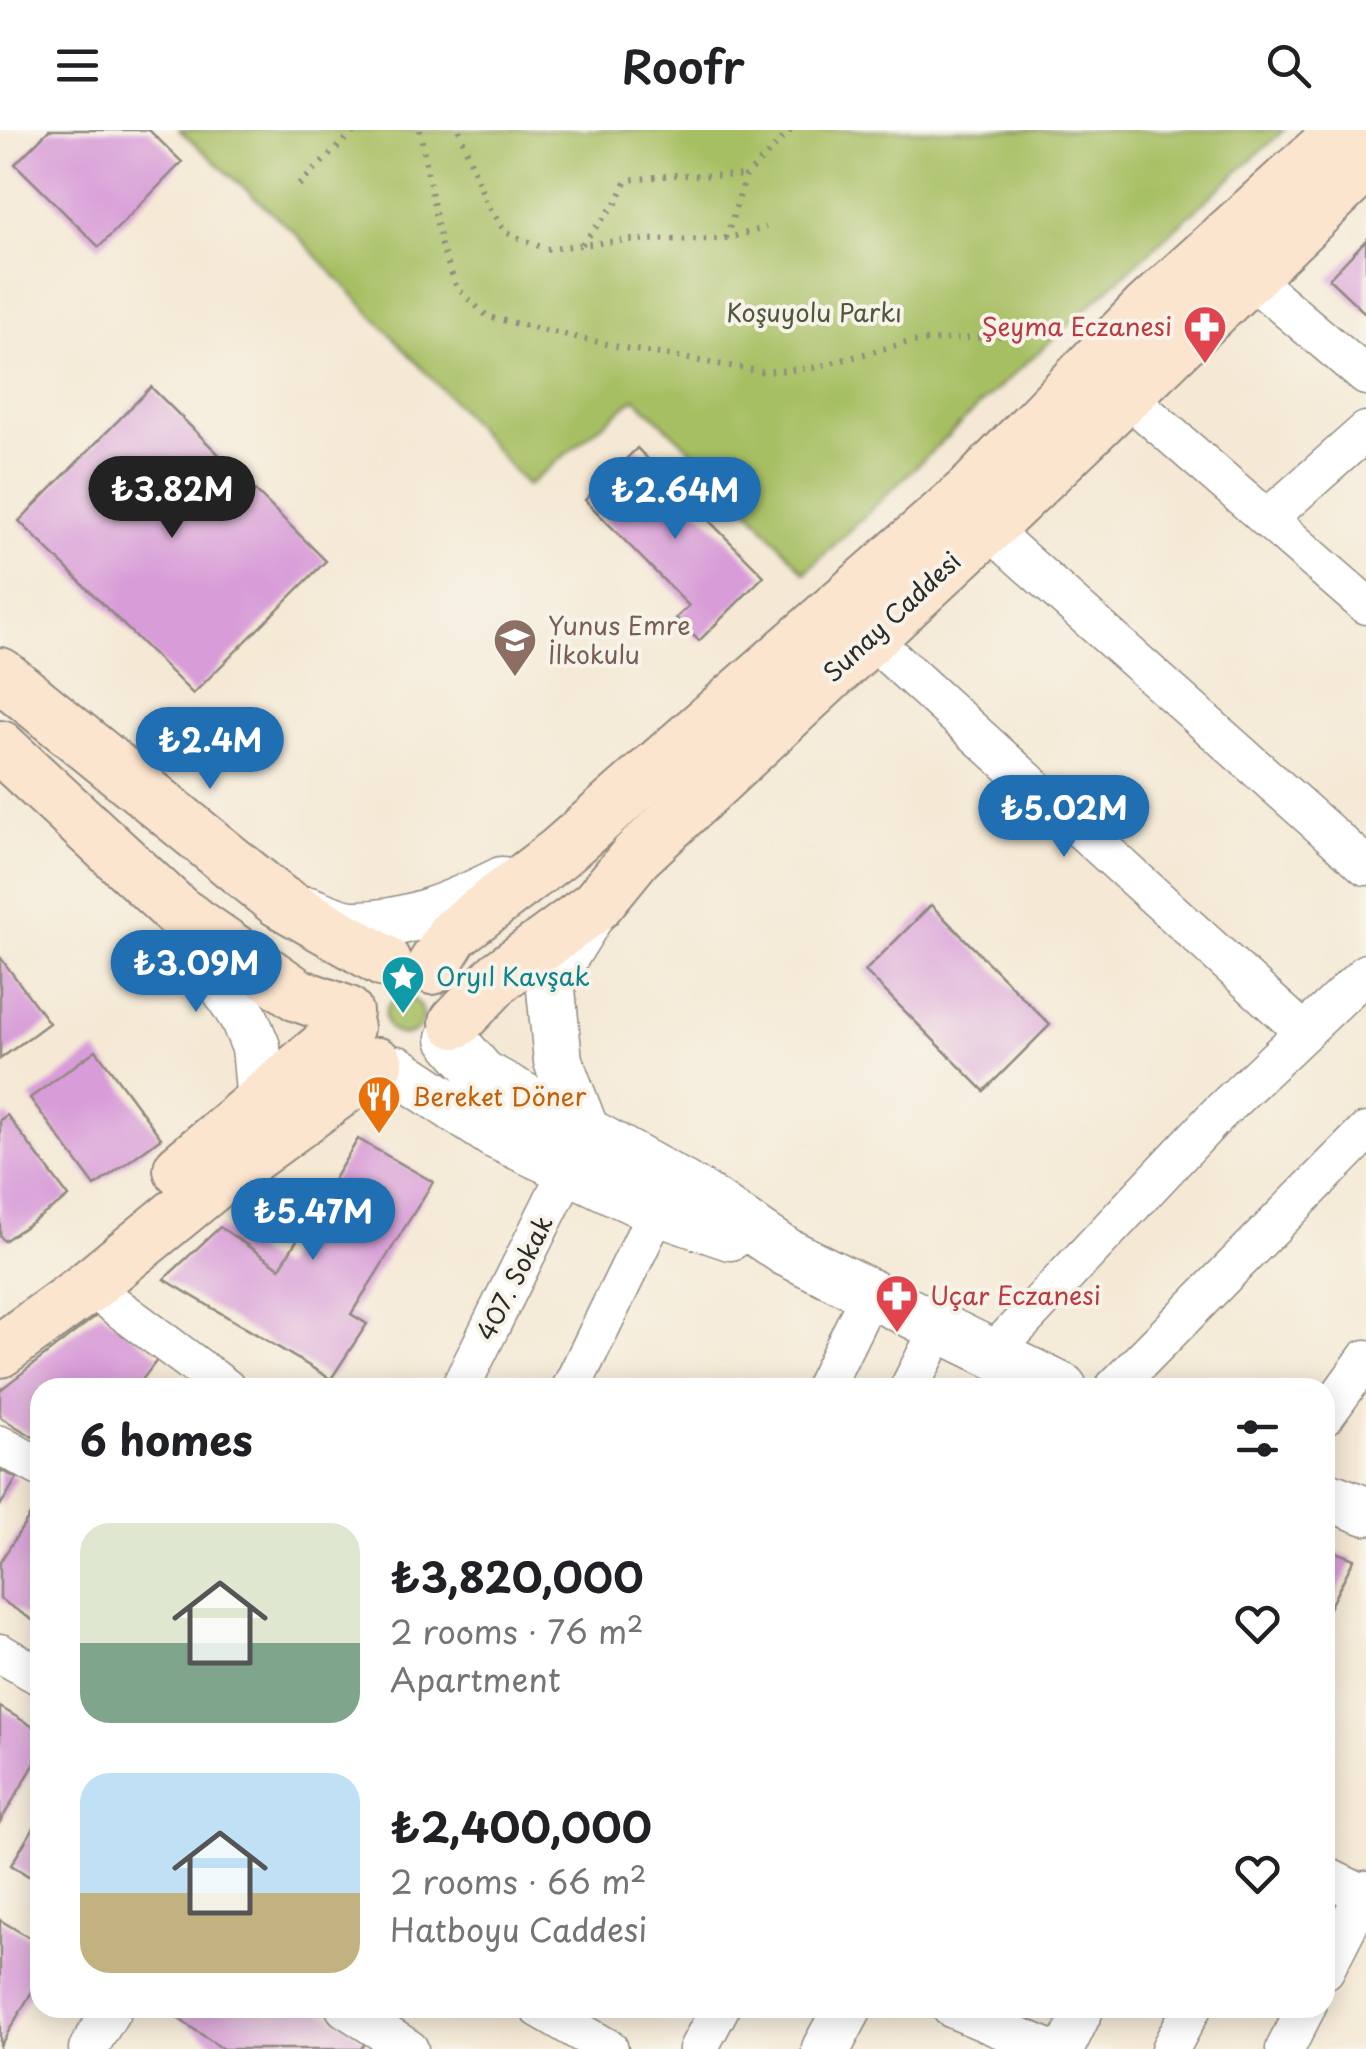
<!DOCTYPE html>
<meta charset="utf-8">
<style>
body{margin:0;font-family:"Playpen Sans",sans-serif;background:#f6f6f6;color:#202124;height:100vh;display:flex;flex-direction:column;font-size:38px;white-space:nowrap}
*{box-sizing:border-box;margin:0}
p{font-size:32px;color:#757577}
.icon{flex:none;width:55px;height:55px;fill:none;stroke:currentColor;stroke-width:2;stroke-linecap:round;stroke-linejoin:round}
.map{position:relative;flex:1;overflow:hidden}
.drawer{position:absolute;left:30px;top:1248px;width:1305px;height:640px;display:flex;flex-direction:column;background:#fff;border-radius:30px;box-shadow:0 5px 25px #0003}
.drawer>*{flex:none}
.price{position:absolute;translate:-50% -85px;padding:0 22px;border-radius:35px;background:#1f6fb2;color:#fff;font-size:32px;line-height:65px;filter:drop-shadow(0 2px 5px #0008)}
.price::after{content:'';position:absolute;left:50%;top:60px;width:30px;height:22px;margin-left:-15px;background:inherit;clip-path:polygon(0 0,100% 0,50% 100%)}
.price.selected{background:#222;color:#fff}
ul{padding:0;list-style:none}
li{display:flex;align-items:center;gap:30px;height:250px;padding:0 50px}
li span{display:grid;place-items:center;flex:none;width:280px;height:200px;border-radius:30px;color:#555}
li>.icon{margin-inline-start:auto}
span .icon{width:120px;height:120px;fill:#fffc;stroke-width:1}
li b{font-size:42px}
h2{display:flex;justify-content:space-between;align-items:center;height:120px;padding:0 50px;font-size:42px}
header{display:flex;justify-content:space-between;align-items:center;height:130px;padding:0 50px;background:#fff;font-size:45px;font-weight:600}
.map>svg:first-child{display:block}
</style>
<header><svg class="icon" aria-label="menu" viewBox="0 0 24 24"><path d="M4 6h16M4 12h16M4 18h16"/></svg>Roofr<svg class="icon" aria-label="search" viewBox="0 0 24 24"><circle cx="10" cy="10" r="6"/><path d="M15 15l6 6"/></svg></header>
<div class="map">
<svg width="1366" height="1919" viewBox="0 0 1366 1919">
<rect width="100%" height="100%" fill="#f7f3e8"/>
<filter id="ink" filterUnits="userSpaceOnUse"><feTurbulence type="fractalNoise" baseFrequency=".01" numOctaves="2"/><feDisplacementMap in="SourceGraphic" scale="20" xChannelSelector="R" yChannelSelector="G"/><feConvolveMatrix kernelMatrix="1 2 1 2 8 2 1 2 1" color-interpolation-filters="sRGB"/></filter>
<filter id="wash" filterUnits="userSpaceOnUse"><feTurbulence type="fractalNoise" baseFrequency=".0048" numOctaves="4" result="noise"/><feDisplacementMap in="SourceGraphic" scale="40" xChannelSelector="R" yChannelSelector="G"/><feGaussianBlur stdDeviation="2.25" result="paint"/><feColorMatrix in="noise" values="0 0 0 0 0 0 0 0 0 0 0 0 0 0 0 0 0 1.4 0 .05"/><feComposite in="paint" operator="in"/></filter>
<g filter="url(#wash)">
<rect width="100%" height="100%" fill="#f5e9d5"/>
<!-- green -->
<g fill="#a7bf64" stroke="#697548" stroke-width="2.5">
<path d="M179,0H1284L983,272L805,443L716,343L635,268L527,356L448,266L294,102Z"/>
<circle cx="404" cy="886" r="19"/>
</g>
<g id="blocks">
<!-- building -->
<g fill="#d89cd8">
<path d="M49,0H149L182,32L99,117L15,34Z"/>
<path d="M1366,110V184L1329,149Z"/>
<path d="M151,257L326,431L193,564L19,391Z"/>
<path d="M637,318L764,446L699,511L676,488L689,476L585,370Z"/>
<path d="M931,775L1050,895L984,961L865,841Z"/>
<path d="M0,827L49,893L0,929Z"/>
<path d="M96,920L161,1008L95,1056L30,968Z"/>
<path d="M7,985L69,1067L4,1111L0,1106V990Z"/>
<path d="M358,1009L433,1052L351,1184L367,1194L331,1249L164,1149L220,1097L280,1138Z"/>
<path d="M101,1182L160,1226L136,1258H40V1311L0,1287V1260Z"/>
<path d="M0,1340L17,1348L0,1376Z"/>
<path d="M40,1370V1495L0,1469V1432Z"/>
<path d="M1325,1418L1354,1429L1325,1486Z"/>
<path d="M0,1577L40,1601V1625L0,1692Z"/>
<path d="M40,1687V1753L11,1735Z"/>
<path d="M0,1790L40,1814V1848L0,1916Z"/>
<path d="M183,1878H318L367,1910L361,1919H223L176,1887Z"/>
</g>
</g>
</g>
<g filter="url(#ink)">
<use href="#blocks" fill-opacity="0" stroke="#908a80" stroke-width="2.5"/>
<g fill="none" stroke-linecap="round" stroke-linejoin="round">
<!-- minor casing -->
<g stroke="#908a80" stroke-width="41">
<g id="minor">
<path d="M1249,147L1366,246"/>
<path d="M1125,265L1366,475"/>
<path d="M1267,389L1366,301"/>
<path d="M987,398L1366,736"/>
<path d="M870,508L1304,902"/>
<path d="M89,1156L226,1258"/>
<path d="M993,1223L1217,985L1366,843"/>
<path d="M460,1258L569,1038"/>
<path d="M571,1258L657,1081"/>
<path d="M824,1258L870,1164"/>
<path d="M909,1258L939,1199"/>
<path d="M1114,1258L1366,1002"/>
<path d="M1325,1286L1366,1229"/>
<path d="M0,1315L40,1337"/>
<path d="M0,1523L40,1546"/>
<path d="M1325,1746L1366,1766"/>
<path d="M1325,1840L1366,1760"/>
<path d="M345,1878L409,1919"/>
<path d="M539,1878L609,1919"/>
<path d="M951,1878L1049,1919"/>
<path d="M88,1919L113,1878"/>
<path d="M698,1919L720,1878"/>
<path d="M1065,1919L1085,1878"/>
<path d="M1170,1919L1192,1878"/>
<path d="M1285,1919L1306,1878"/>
</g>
</g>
<!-- tertiary casing -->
<g stroke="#908a80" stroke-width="51">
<g id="tertiary">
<path d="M309,781C323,786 340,795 354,795C406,796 456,774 502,751"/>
<path d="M180,785L244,888L256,917L261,972"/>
<path d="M451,908L482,944L703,1066L786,1122L1063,1258"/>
<path d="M397,940L494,1004L657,1081L730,1106"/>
<path d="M584,998L558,931L550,849L593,780"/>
<path d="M1325,1365L1366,1381"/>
<path d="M826,1919L848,1878"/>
</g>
</g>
<!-- secondary casing -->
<g stroke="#908a80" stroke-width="56">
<g id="secondary">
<path d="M0,544L279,771L384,831"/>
<path d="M0,617L178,782L298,865L346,882"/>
<path d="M432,838L453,804L559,723L974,358L1147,179L1344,0"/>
<path d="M456,892L499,847L596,775L636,726L1010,377L1366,34"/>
<path d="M180,1039L347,898"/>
<path d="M0,1221L89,1156L215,1053L377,934"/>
</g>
</g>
<!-- path -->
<g stroke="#908a80" stroke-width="6" stroke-dasharray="2.5 8" stroke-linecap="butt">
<path d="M420,0L441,116L457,158L488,187L624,218L765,242L813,238L909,212L1014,205"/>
<path d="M459,0L486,72L505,102L546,119L626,110L726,109L766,97"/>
<path d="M299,55L355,0"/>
<path d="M726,108L746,46L791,0"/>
<path d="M582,114L616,73L627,50L676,45L746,46"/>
</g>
<!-- minor -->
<use href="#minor" stroke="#fff" stroke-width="38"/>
<!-- tertiary -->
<use href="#tertiary" stroke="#fff" stroke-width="48"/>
<!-- secondary -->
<use href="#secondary" stroke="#fce5cf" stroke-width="52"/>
</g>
</g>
<!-- icons -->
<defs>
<g id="pharmacy-pin" transform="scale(2.25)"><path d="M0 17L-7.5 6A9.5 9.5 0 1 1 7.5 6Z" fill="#e0444e" stroke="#f7f3e8"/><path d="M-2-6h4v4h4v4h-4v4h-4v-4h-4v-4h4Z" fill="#fff"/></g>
<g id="school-pin" transform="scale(2.25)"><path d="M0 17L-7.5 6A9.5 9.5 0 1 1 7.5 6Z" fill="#8d6e63" stroke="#f7f3e8"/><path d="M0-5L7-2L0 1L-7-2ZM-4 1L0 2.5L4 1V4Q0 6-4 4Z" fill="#fff"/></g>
<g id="sight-pin" transform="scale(2.25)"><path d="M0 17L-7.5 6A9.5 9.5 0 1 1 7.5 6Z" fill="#0f9aa8" stroke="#f7f3e8"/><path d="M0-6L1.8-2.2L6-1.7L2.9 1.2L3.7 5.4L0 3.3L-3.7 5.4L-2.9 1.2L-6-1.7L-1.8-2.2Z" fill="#fff"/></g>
<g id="restaurant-pin" transform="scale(2.25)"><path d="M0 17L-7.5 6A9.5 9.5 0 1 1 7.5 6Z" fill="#e8710a" stroke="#f7f3e8"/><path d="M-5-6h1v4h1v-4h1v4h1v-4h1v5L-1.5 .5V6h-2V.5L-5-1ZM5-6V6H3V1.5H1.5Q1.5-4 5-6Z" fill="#fff"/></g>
</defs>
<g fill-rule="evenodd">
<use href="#pharmacy-pin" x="1205" y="197"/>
<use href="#school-pin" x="515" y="510"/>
<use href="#sight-pin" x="403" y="847"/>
<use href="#restaurant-pin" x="379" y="967"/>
<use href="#pharmacy-pin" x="897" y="1166"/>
</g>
<g text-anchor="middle" stroke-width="8" stroke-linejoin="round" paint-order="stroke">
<!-- park labels -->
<g font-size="25" fill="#50573c" stroke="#f7f3e8">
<text x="814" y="192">Koşuyolu Parkı</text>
</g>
<!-- health labels -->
<g font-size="25" fill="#be3a42" stroke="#f7f3e8" text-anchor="end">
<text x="1172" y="206">Şeyma Eczanesi</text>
<text x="930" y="1175" text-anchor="start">Uçar Eczanesi</text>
</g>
<!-- street labels -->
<g font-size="25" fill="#2b2b2b" stroke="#f7f3e8">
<text transform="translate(892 487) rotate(-43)" y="9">Sunay Caddesi</text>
<text transform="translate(515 1148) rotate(-63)" y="9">407. Sokak</text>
</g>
<!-- education labels -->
<g font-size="25" fill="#785e54" stroke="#f7f3e8" text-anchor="start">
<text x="548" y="505">Yunus Emre<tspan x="548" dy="29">İlkokulu</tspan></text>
</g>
<!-- culture labels -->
<g font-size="25" fill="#0d838f" stroke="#f7f3e8" text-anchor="start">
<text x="436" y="856">Oryıl Kavşak</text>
</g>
<!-- food labels -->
<g font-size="25" fill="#c56008" stroke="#f7f3e8" text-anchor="start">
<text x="412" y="976">Bereket Döner</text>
</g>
</g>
</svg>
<b class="price selected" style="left:172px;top:411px">₺3.82M</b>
<b class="price" style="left:675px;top:412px">₺2.64M</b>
<b class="price" style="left:210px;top:662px">₺2.4M</b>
<b class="price" style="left:1064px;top:730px">₺5.02M</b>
<b class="price" style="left:196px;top:885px">₺3.09M</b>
<b class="price" style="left:313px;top:1133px">₺5.47M</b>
<section class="drawer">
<h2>6 homes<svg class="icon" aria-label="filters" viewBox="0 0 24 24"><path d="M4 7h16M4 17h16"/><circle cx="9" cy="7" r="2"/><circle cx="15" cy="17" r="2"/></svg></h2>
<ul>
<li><span style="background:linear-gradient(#dfe7d0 60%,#7fa58c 0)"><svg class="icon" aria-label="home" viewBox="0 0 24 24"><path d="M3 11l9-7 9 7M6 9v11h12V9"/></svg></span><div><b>₺3,820,000</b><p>2 rooms · 76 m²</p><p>Apartment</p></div><svg class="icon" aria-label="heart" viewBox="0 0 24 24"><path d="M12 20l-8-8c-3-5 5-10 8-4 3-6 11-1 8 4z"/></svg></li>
<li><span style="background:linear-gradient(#bfe0f5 60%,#c2b280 0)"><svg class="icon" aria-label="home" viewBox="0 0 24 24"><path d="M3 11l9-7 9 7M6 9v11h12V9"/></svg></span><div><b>₺2,400,000</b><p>2 rooms · 66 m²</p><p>Hatboyu Caddesi</p></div><svg class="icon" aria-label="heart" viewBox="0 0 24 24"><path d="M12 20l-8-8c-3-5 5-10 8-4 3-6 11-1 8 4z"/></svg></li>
</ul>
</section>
</div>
